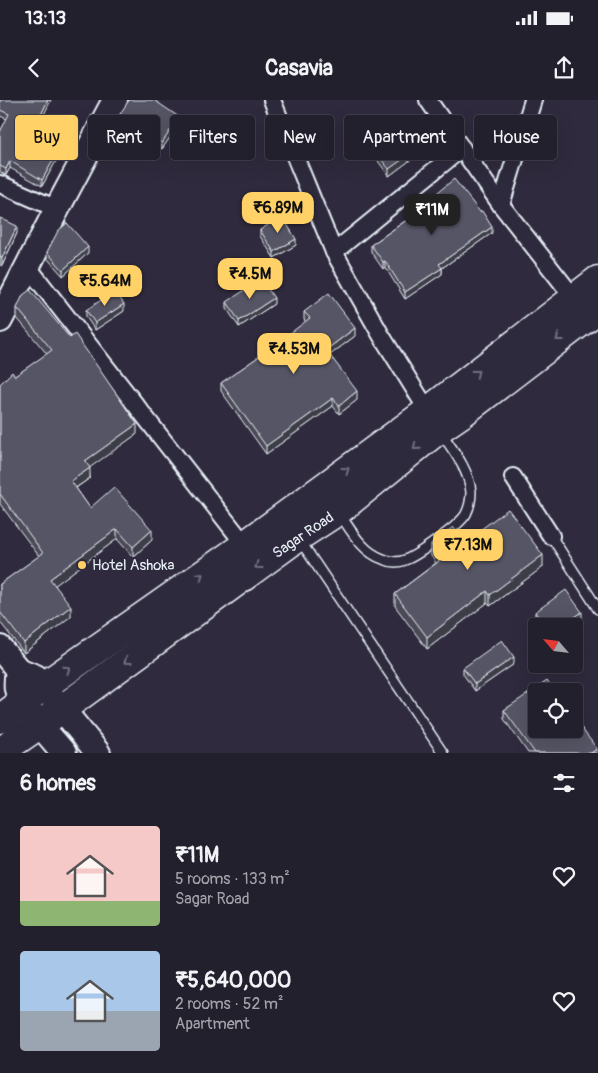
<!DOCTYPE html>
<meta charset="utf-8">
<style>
body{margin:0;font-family:Pangolin,sans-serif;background:#2b2836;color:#f1f3f6;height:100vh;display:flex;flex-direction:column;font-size:19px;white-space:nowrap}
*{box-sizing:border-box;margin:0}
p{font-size:16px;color:#a3a3aa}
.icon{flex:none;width:28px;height:28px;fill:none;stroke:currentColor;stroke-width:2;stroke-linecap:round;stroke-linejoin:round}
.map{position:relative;height:653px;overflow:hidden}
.sheet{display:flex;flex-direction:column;background:#23202e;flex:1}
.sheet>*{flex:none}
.top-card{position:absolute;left:15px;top:15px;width:569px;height:45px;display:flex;gap:10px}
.needle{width:32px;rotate:298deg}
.controls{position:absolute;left:528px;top:518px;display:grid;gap:10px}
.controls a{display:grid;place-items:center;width:55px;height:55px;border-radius:5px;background:#23202e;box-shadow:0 5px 20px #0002,0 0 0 1px #403e4a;font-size:25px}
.price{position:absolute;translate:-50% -42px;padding:0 11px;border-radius:10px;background:#ffd166;color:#111;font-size:16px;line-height:32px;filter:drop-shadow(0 1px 2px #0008)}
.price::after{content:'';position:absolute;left:50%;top:30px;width:15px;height:11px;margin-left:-8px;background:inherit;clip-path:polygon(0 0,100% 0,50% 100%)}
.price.on{background:#222;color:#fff}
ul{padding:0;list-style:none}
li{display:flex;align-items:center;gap:15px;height:125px;padding:0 20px}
li span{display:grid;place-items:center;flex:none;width:140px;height:100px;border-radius:5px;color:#555}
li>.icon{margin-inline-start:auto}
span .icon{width:60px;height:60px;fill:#fffc;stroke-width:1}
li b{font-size:21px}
h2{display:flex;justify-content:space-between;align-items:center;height:60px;padding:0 20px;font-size:21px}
.tag{padding:0 18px;border-radius:5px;background:#23202e;box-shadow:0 5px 20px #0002,0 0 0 1px #403e4a;font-size:18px;line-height:45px}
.tag.on{background:#ffd166;color:#111}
.status{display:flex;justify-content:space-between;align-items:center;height:35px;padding:0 25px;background:#23202e;direction:ltr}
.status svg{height:14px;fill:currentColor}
header{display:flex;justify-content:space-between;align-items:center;height:65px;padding:0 20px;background:#23202e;font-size:22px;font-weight:700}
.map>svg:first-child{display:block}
</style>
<div class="status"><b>13:13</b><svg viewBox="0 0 49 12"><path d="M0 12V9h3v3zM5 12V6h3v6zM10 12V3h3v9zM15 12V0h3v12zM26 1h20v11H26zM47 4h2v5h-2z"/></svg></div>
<header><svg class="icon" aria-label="back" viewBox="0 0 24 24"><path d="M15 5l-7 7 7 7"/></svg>Casavia<svg class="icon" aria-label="share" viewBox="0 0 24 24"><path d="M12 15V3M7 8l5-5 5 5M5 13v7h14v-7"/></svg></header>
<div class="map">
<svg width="598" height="653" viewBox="0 0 598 653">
<rect width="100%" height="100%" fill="#2f2a3d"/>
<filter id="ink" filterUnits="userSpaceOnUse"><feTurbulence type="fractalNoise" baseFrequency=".02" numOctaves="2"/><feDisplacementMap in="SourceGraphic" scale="10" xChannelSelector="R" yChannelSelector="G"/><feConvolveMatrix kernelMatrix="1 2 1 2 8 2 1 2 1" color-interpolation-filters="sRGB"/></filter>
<g filter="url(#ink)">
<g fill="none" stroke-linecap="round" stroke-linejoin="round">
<!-- lane casing -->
<g stroke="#e8f1f8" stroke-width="12">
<g id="lane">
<path d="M339,413C351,430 362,452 383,459C390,462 398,463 405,460C418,455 459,426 466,414C469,408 471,399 471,392C469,369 452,349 440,331"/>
<path d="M551,436L598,509"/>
<path d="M299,439L443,653"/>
</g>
</g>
<!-- street casing -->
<g stroke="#e8f1f8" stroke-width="20">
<g id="street">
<path d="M272,0L334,152L381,235L428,311"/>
<path d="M428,0L501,105L574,198"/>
<path d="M0,84L57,109"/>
<path d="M501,105L533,0"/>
<path d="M334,152L462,48"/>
<path d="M28,167L245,445"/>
<path d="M513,377L551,436"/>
</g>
</g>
<!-- secondary casing -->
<g stroke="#e8f1f8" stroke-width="28">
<g id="secondary">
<path d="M0,220L57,109L115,0"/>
<path d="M0,548L18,570L36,577L98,653"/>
<path d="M18,570C17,576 16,583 17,589C23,608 51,637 64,653"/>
</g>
</g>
<!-- highway casing -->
<g stroke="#e8f1f8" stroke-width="31">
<g id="highway">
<path d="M0,619L44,586L245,445L428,311L598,180"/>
<path d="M0,652L62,609L298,437L338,411L439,329L461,314L598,209"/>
</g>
</g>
<!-- lane -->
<use href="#lane" stroke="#2f2a3d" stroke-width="9"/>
<!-- street -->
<use href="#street" stroke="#2f2a3d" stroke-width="16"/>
<!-- secondary -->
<use href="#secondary" stroke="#2f2a3d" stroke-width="24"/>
<!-- highway -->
<use href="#highway" stroke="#2f2a3d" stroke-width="28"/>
</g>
<!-- wall -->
<g fill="#4b4957" stroke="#e8f1f8">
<path d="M0,0L39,24L65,45L42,86L10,68L6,75L0,72V32L7,19L0,16Z"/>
<path d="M120,14L179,24L162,49L120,21Z"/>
<path d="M424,50L389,76L378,61V55Z"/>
<path d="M422,105L492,133L442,168V174L405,199L385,167L383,169L371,152V145L422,109Z"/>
<path d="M0,118L17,133L2,166L0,165Z"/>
<path d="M260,130L296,145L274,158L260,136Z"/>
<path d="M47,152L88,153L63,176L47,158Z"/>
<path d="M227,202L274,204L239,227L227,209Z"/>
<path d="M17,208L137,334L89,367L90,378L76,388L90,408L152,440L133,457L117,439L55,485L71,516L24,553L0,522V484L39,456L0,404V284L15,276L47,254L17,218Z"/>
<path d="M86,210L124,211L95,230L86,217Z"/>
<path d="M304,212L355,236L330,255L357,300L339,314L333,306L266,354L221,291V283L271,248L306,222L304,220Z"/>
<path d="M464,442L543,467L490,506L487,503L427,549L395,506V494L436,463L431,456V444Z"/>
<path d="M535,512L582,519L571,526H541L535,518Z"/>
<path d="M514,564L475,591L463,574V568Z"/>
<path d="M536,591L597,653H528L504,619V610Z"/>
</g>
<!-- shaded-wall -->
<g fill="#3d3c47" stroke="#e8f1f8">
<path d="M48,0H51L37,29V23Z"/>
<path d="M179,17V24L162,49V43Z"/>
<path d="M65,39V45L42,86V80Z"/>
<path d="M424,44V50L389,76V69Z"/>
<path d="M10,61V68L6,75V69Z"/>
<path d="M17,126V133L2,166V158Z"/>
<path d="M492,127V133L439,170V164Z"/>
<path d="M296,139V145L274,158V152Z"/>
<path d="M88,147V153L63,176V170Z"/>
<path d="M385,161V167L383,169V162Z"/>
<path d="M442,168V174L405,199V192Z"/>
<path d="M274,198V204L239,227V221Z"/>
<path d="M124,204V211L95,230V223Z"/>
<path d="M355,228V236L326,258V250Z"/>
<path d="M357,291V300L339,314V306Z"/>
<path d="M333,298V306L266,354V346Z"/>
<path d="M137,324V334L85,371V361Z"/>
<path d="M90,368V378L71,391V381Z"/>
<path d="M117,429V439L50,489V479Z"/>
<path d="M152,430V440L133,457V447Z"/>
<path d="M543,455V467L490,506V495Z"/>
<path d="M487,491V503L427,549V537Z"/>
<path d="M71,506V516L24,553V543Z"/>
<path d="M582,512V519L571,526H562Z"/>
<path d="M514,557V564L475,591V584Z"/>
<path d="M597,649V653H591Z"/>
</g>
<!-- building -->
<g fill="#575565" stroke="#e8f1f8">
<path d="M0,0H48L37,23L65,39L42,80L10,61L6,69L0,66V32L9,14L0,10Z"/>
<path d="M129,0H154L179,17L162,43L120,14Z"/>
<path d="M413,29L424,44L389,69L378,55Z"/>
<path d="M454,79L480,112L482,111L492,127L439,164L442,168L405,192L385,161L383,162L371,145L424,108L422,105Z"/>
<path d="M282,116L296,139L274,152L260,130Z"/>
<path d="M0,118L17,126L2,158L0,157Z"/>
<path d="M67,123L88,147L63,170L47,152L58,131Z"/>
<path d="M261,179L274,198L239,221L227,202Z"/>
<path d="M30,190L70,238L75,234L137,324L85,361L90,368L71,381L90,408L114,387L152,430L133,447L117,429L50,479L71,506L24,543L0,512V484L43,453L0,394V284L12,272L15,276L52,250L17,208L23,195Z"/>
<path d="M115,191L124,204L95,223L86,210Z"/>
<path d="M329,193L355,228L326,250L357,291L339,306L333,298L266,346L221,283L271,248L310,218L304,212Z"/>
<path d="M508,409L543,455L490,495L487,491L427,537L395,494L442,459L431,444L453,427L464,442Z"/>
<path d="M566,490L582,512L562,526H545L535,512Z"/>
<path d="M502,540L514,557L475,584L463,568Z"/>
<path d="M547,581L554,591H536V629H574V621L575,623L577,622L597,649L591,653H535L504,610Z"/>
</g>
<!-- one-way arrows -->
<defs><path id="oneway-chevron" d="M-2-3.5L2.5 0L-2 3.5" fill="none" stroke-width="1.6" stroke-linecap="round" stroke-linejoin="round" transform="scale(1.25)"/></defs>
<g stroke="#70707e">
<use href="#oneway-chevron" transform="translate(559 238) rotate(143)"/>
<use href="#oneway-chevron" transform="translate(476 273) rotate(-38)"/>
<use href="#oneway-chevron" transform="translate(416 347) rotate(141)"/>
<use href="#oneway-chevron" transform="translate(346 370) rotate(-36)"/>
<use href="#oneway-chevron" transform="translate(258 466) rotate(144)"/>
<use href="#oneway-chevron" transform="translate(200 476) rotate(-35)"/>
<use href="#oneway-chevron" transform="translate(127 561) rotate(144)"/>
<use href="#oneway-chevron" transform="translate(67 569) rotate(-35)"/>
</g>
</g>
<!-- markers -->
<circle fill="#ffd166" stroke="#2f2a3d" stroke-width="2" cx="82" cy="465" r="5"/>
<g text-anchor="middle" stroke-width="4" stroke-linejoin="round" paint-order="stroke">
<!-- street labels -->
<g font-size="15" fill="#e8f1f8" stroke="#2f2a3d">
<text transform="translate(303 435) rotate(-34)" y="5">Sagar Road</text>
</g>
<!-- poi labels -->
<g font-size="15" fill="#e8f1f8" stroke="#2f2a3d" text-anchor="start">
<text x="92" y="470">Hotel Ashoka</text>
</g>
</g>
</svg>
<div class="controls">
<a><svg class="needle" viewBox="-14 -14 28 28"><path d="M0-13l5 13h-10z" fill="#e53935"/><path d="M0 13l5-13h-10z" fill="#a3a3aa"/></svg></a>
<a><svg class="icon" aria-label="locate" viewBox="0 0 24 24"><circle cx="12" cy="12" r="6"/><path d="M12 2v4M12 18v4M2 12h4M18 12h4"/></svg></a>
</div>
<b class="price" style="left:278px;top:134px">₹6.89M</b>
<b class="price on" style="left:432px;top:136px">₹11M</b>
<b class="price" style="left:250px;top:200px">₹4.5M</b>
<b class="price" style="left:105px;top:207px">₹5.64M</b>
<b class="price" style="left:294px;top:275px">₹4.53M</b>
<b class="price" style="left:468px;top:471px">₹7.13M</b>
<div class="top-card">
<a class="tag on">Buy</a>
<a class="tag">Rent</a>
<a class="tag">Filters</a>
<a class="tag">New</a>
<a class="tag">Apartment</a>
<a class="tag">House</a>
</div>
</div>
<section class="sheet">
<h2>6 homes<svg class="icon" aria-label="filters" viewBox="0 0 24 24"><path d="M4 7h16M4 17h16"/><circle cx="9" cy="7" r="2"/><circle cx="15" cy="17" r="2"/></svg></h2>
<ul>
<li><span style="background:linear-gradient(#f6c9c9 75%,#8fb573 0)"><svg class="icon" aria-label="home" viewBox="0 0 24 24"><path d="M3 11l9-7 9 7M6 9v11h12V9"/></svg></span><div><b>₹11M</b><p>5 rooms · 133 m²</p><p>Sagar Road</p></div><svg class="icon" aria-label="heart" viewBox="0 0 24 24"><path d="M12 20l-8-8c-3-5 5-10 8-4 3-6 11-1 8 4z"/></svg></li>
<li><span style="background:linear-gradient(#a9c7e8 60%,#9aa5b1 0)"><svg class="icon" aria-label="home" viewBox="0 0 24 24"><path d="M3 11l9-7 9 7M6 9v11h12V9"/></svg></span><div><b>₹5,640,000</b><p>2 rooms · 52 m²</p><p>Apartment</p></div><svg class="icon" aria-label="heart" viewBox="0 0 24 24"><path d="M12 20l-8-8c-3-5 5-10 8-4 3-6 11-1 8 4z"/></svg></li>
</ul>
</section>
